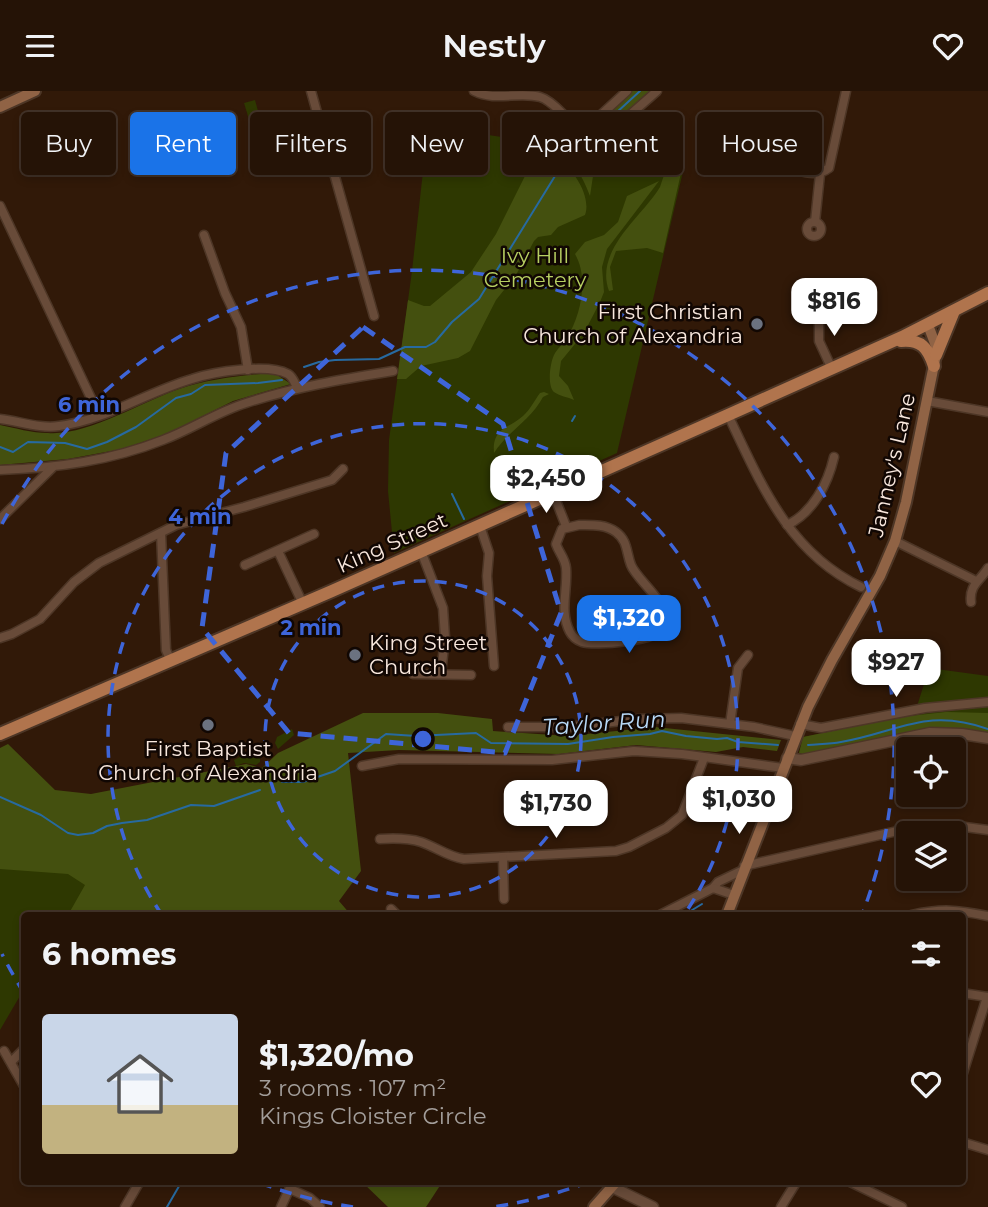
<!DOCTYPE html>
<meta charset="utf-8">
<style>
body{margin:0;font-family:Montserrat,sans-serif;background:#312014;color:#f1f3f6;height:100vh;display:flex;flex-direction:column;font-size:26px;white-space:nowrap}
*{box-sizing:border-box;margin:0}
p{font-size:23px;color:#a39e9b}
.icon{flex:none;width:38px;height:38px;fill:none;stroke:currentColor;stroke-width:2;stroke-linecap:round;stroke-linejoin:round}
.map{position:relative;flex:1;overflow:hidden}
.panel{position:absolute;left:21px;top:821px;width:945px;height:273px;display:flex;flex-direction:column;background:#251306;border-radius:7px;box-shadow:0 4px 10px #0003,0 0 0 2px #423228}
.panel>*{flex:none}
.guide{position:absolute;left:21px;top:21px;width:947px;height:63px;display:flex;gap:14px}
.tools{position:absolute;left:896px;top:646px;display:grid;gap:14px}
.tools a{display:grid;place-items:center;width:70px;height:70px;border-radius:7px;background:#251306;box-shadow:0 4px 10px #0003,0 0 0 2px #423228;font-size:35px}
.price{position:absolute;translate:-50% -60px;padding:0 16px;border-radius:14px;background:#fff;color:#222;font-size:23px;line-height:46px;filter:drop-shadow(0 2px 4px #0008)}
.price::after{content:'';position:absolute;left:50%;top:42px;width:21px;height:16px;margin-left:-10px;background:inherit;clip-path:polygon(0 0,100% 0,50% 100%)}
.price.active{background:#1a73e8;color:#fff}
ul{padding:0;list-style:none}
li{display:flex;align-items:center;gap:21px;height:175px;padding:0 21px}
li span{display:grid;place-items:center;flex:none;width:196px;height:140px;border-radius:7px;color:#555}
li>.icon{margin-inline-start:auto}
span .icon{width:84px;height:84px;fill:#fffc;stroke-width:1}
li b{font-size:30px}
h2{display:flex;justify-content:space-between;align-items:center;height:84px;padding:0 21px;font-size:30px}
.chip{padding:0 24px;border-radius:7px;background:#251306;box-shadow:0 4px 10px #0003,0 0 0 2px #423228;font-size:24px;line-height:63px}
.chip.active{background:#1a73e8;color:#fff}
header{display:flex;justify-content:space-between;align-items:center;height:91px;padding:0 21px;background:#251306;font-size:32px;font-weight:600}
.map>svg:first-child{display:block}
</style>
<header><svg class="icon" aria-label="menu" viewBox="0 0 24 24"><path d="M4 6h16M4 12h16M4 18h16"/></svg>Nestly<svg class="icon" aria-label="heart" viewBox="0 0 24 24"><path d="M12 20l-8-8c-3-5 5-10 8-4 3-6 11-1 8 4z"/></svg></header>
<div class="map">
<svg width="988" height="1116" viewBox="0 0 988 1116">
<rect width="100%" height="100%" fill="#311908"/>
<!-- green -->
<g fill="#2e3801">
<path d="M255,9L261,31L251,35L244,12Z"/>
<path d="M428,35L583,58L590,66L597,60L685,72L617,362L394,462L388,400L389,349L412,180Z"/>
<path d="M929,577L988,585V642L956,637H927L803,663L799,662L803,646L914,625Z"/>
<path d="M292,638L294,644L278,658L275,652L277,646Z"/>
<path d="M0,657L177,824H76L71,819L68,824H24V898L0,939Z"/>
<path d="M252,660L260,662V671L256,674L244,672L236,675L234,669Z"/>
</g>
<!-- forest -->
<g fill="#44500f">
<path d="M632,0H651L599,47H594L590,41L591,37Z"/>
<path d="M523,51L582,59L589,67L597,61L683,73L663,162L647,157L616,160L610,176L613,199L609,200C594,159 642,126 660,96L664,84L659,76L633,70L611,78L599,77L593,85L590,105C585,91 572,63 555,61C542,60 532,62 523,51Z"/>
<path d="M555,66C572,75 592,105 585,124L558,136L551,144L538,146L534,150L516,184L496,209L470,260L458,267L421,275L406,288H397L408,209L424,215H430L471,181L496,143L530,75L539,69Z"/>
<path d="M659,90L607,158L602,176L604,201L600,211L584,242L561,270L559,285L568,295L574,309C568,306 559,305 554,301C547,295 550,272 554,264C557,258 563,253 567,247C581,224 589,187 575,163L585,151L604,144L618,131L627,105Z"/>
<path d="M274,282L291,293L233,310L169,342L122,358L68,368L0,374V334C15,337 32,342 48,342C87,345 141,311 179,298C209,288 242,284 274,282Z"/>
<path d="M544,301L549,303L543,306C531,329 508,340 494,362C492,337 508,338 523,325C530,319 534,310 540,302Z"/>
<path d="M946,621L988,622V642L956,637H927L803,663L799,662L803,646L900,626Z"/>
<path d="M363,622H438L492,628L493,640L568,645L655,636L781,649L777,660L743,656L716,661L636,654L559,663L399,659L348,662L361,780L339,810L351,824H68L85,794L68,783L0,778V657L8,653L55,699L91,703L246,673L262,677L278,662Z"/>
<path d="M361,1090H443L426,1116H388Z"/>
</g>
<g fill="none" stroke-linecap="round" stroke-linejoin="round">
<!-- stream -->
<g stroke="#276aa0" stroke-width="2">
<path d="M592,44L640,0"/>
<path d="M304,276L319,271L335,269L379,268L405,256H426L435,251L452,231L479,208L568,64L579,55"/>
<path d="M572,330L575,325"/>
<path d="M0,356L13,361L28,351L65,352L87,358L107,351L136,336L176,307L191,303L205,294L258,292L282,289"/>
<path d="M452,403L464,428"/>
<path d="M808,654C819,653 830,653 841,651C899,641 926,616 988,638"/>
<path d="M282,691H303L335,680L386,643L416,645L476,642L491,652L568,653L613,646L650,643L662,640L686,645L717,648L727,647L738,651L778,654"/>
<path d="M0,706L41,724L68,742L78,744L93,742L107,735L122,732L147,729L191,714L214,715L260,699"/>
<path d="M684,824L702,813"/>
<path d="M167,1116L182,1090"/>
</g>
<!-- minor casing -->
<g stroke="#4d3626" stroke-width="11">
<g id="minor">
<path d="M311,0L374,225"/>
<path d="M474,0C495,11 519,0 540,6C555,10 578,40 588,52L599,51L657,0"/>
<path d="M580,43L627,0"/>
<path d="M778,70C792,78 815,88 829,77L846,0"/>
<path d="M0,115L99,324"/>
<circle cx="814" cy="138" r="7"/>
<path d="M815,131L820,83"/>
<path d="M204,144L225,202L241,236L248,279"/>
<path d="M819,219V250L832,278"/>
<path d="M927,310L988,321"/>
<path d="M728,324C761,393 788,461 861,496"/>
<path d="M0,328C19,330 40,338 59,335C106,329 147,301 192,288C213,281 268,272 288,283C293,286 294,291 297,296"/>
<path d="M0,379C56,377 110,370 163,349C192,338 217,321 246,312C295,296 344,288 393,280"/>
<path d="M553,402L566,435"/>
<path d="M0,428L52,377"/>
<path d="M579,434C591,434 605,433 616,441C628,450 626,461 631,474C637,490 675,516 664,537C657,550 595,555 582,551C577,549 572,545 570,541C559,521 568,498 566,477C565,467 559,462 556,453L562,438Z"/>
<path d="M787,434C813,422 828,392 834,366"/>
<path d="M480,435L489,462L487,485L494,575"/>
<path d="M161,442L166,559L171,570"/>
<path d="M895,450L976,490"/>
<path d="M278,460L303,513"/>
<path d="M421,460L443,517L445,546L441,583"/>
<path d="M245,474L314,443"/>
<path d="M971,511C969,494 980,490 988,477"/>
<path d="M0,547L12,543L40,528L74,491L99,472L176,434L244,416L332,389L343,378"/>
<path d="M413,583L471,584"/>
<path d="M730,633L738,577L748,564"/>
<path d="M800,633L821,637L925,617L988,611"/>
<path d="M508,636H568L639,628L681,627L754,636L795,645"/>
<path d="M362,675L399,668L552,669L634,660L682,663L783,677"/>
<path d="M380,748C394,747 408,747 421,751C436,756 448,766 464,768L616,760L629,756L666,737L682,724L704,667"/>
<path d="M503,767L504,808"/>
<path d="M744,775L915,736L950,734L988,739"/>
<path d="M713,797L718,791L743,779"/>
<path d="M391,818L397,824"/>
<path d="M660,824L713,797L734,804"/>
<path d="M911,824C943,817 957,819 988,825"/>
<path d="M962,902L988,906"/>
<path d="M4,960L24,995"/>
<path d="M11,971L24,958"/>
<path d="M962,985L987,906"/>
<path d="M962,1051L988,1059"/>
<path d="M848,1090L902,1116"/>
<path d="M290,1098L310,1107L320,1116"/>
<path d="M125,1116L140,1090"/>
<path d="M281,1116L293,1090"/>
<path d="M781,1116L797,1090"/>
</g>
</g>
<!-- tertiary casing -->
<g stroke="#4d3626" stroke-width="13">
<g id="tertiary">
<path d="M787,667L801,669L930,642L962,643L988,647"/>
<path d="M612,1096L653,1116"/>
</g>
</g>
<!-- secondary casing -->
<g stroke="#4d3626" stroke-width="14">
<g id="secondary">
<path d="M0,16L35,0"/>
<path d="M727,824L808,616L832,569L880,485L895,450L906,411L936,264V255L928,234"/>
<path d="M594,1116L617,1090"/>
</g>
</g>
<!-- primary casing -->
<g stroke="#4d3626" stroke-width="16">
<g id="primary">
<path d="M901,250C921,248 928,257 934,275"/>
<path d="M936,264L954,220"/>
<path d="M0,643L332,500L728,324L902,246L988,202"/>
</g>
</g>
<!-- minor -->
<use href="#minor" stroke="#684b39" stroke-width="8"/>
<!-- tertiary -->
<use href="#tertiary" stroke="#684b39" stroke-width="10"/>
<!-- secondary -->
<use href="#secondary" stroke="#906345" stroke-width="10"/>
<!-- primary -->
<use href="#primary" stroke="#b0744d" stroke-width="12"/>
</g>
<!-- marked area -->
<path fill="none" stroke="#3e65d9" stroke-width="5" stroke-dasharray="14 9" stroke-linejoin="round" d="M363,236L503,333L561,522L505,662L289,642L202,537L226,362Z"/>
<!-- distance rings -->
<g fill="none" stroke="#3e65d9" stroke-width="3.5" stroke-dasharray="12 9">
<circle cx="423" cy="648" r="158"/>
<path d="M162 824A315 315 0 1 1 684 824"/>
<path d="M589 1091A473 473 0 0 1 493 1116M353 1116A473 473 0 0 1 257 1091M24 902A473 473 0 0 1 2 863M2 433A473 473 0 0 1 863 821"/>
</g>
<!-- markers -->
<g fill="#6b7280" stroke="#110703" stroke-width="2.5">
<circle cx="757" cy="233" r="7"/>
<circle cx="355" cy="564" r="7"/>
<circle cx="208" cy="634" r="7"/>
</g>
<g text-anchor="middle" stroke-width="5" stroke-linejoin="round" paint-order="stroke">
<!-- park labels -->
<g font-size="21" fill="#b7cf62" stroke="#110703">
<text x="535" y="172">Ivy Hill<tspan x="535" dy="24">Cemetery</tspan></text>
</g>
<!-- poi labels -->
<g font-size="21" fill="#f9e8de" stroke="#110703" text-anchor="end">
<text x="743" y="228">First Christian<tspan x="743" dy="24">Church of Alexandria</tspan></text>
<text x="369" y="559" text-anchor="start">King Street<tspan x="369" dy="24">Church</tspan></text>
<text x="208" y="665" text-anchor="middle">First Baptist<tspan x="208" dy="24">Church of Alexandria</tspan></text>
</g>
<!-- street labels -->
<g font-size="21" fill="#f9e8de" stroke="#110703">
<text transform="translate(892 374) rotate(-77)" y="7">Janney's Lane</text>
<text transform="translate(392 452) rotate(-24)" y="7">King Street</text>
</g>
<!-- water labels -->
<g font-size="23" font-style="italic" fill="#b7d8f7" stroke="#110703">
<text transform="translate(604 632) rotate(-4)" y="8">Taylor Run</text>
</g>
</g>
<circle cx="423" cy="648" r="10" fill="#3e65d9" stroke="#110703" stroke-width="3.5"/>
<g font-size="21" text-anchor="middle" font-weight="bold" fill="#3e65d9" stroke="#110703" stroke-width="5" stroke-linejoin="round" paint-order="stroke">
<text x="89" y="321">6 min</text>
<text x="200" y="433">4 min</text>
<text x="311" y="544">2 min</text>
</g>
</svg>
<div class="tools">
<a><svg class="icon" aria-label="locate" viewBox="0 0 24 24"><circle cx="12" cy="12" r="6"/><path d="M12 2v4M12 18v4M2 12h4M18 12h4"/></svg></a>
<a><svg class="icon" aria-label="layers" viewBox="0 0 24 24"><path d="M12 4l9 5-9 5-9-5zM3 14l9 5 9-5"/></svg></a>
</div>
<b class="price" style="left:834px;top:247px">$816</b>
<b class="price" style="left:546px;top:424px">$2,450</b>
<b class="price active" style="left:629px;top:564px">$1,320</b>
<b class="price" style="left:896px;top:608px">$927</b>
<b class="price" style="left:739px;top:745px">$1,030</b>
<b class="price" style="left:556px;top:749px">$1,730</b>
<div class="guide">
<a class="chip">Buy</a>
<a class="chip active">Rent</a>
<a class="chip">Filters</a>
<a class="chip">New</a>
<a class="chip">Apartment</a>
<a class="chip">House</a>
</div>
<section class="panel">
<h2>6 homes<svg class="icon" aria-label="filters" viewBox="0 0 24 24"><path d="M4 7h16M4 17h16"/><circle cx="9" cy="7" r="2"/><circle cx="15" cy="17" r="2"/></svg></h2>
<ul>
<li><span style="background:linear-gradient(#c9d6e8 65%,#c2b280 0)"><svg class="icon" aria-label="home" viewBox="0 0 24 24"><path d="M3 11l9-7 9 7M6 9v11h12V9"/></svg></span><div><b>$1,320/mo</b><p>3 rooms · 107 m²</p><p>Kings Cloister Circle</p></div><svg class="icon" aria-label="heart" viewBox="0 0 24 24"><path d="M12 20l-8-8c-3-5 5-10 8-4 3-6 11-1 8 4z"/></svg></li>
</ul>
</section>
</div>
